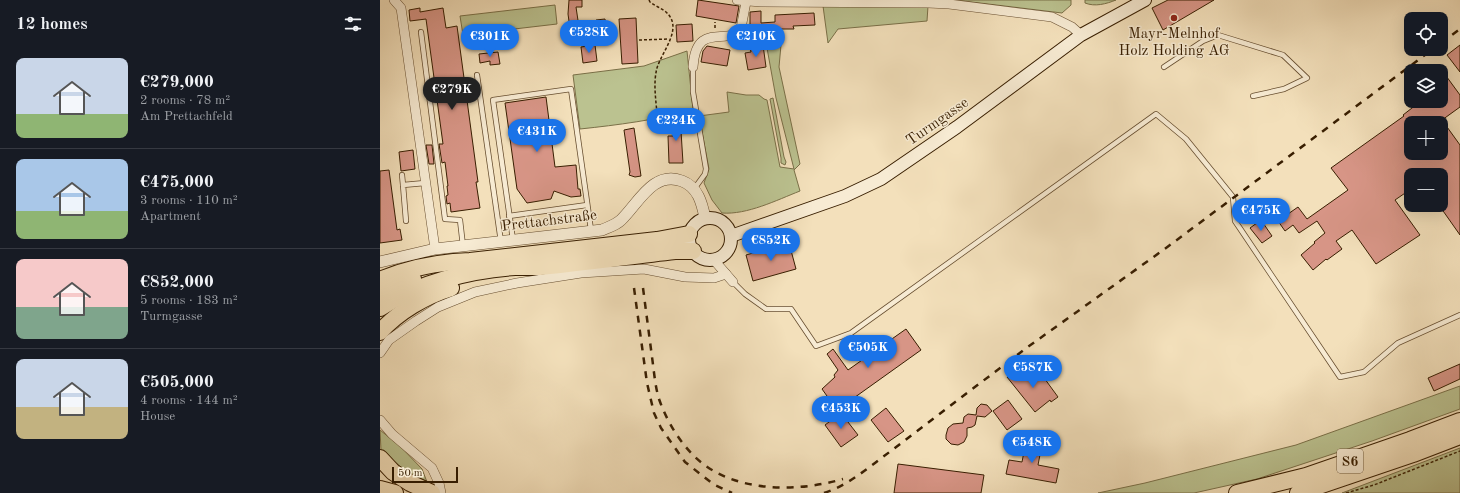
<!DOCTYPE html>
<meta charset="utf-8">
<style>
body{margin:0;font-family:"Old Standard TT",serif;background:#20242c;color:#f1f3f6;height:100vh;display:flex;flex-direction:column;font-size:15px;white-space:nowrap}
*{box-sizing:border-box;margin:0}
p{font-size:13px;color:#9ea1a6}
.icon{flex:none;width:22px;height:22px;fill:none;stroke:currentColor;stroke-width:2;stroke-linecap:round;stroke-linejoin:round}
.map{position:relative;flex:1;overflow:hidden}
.drawer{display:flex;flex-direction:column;background:#171b24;width:380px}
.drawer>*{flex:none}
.controls{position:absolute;left:1024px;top:12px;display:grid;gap:8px}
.controls a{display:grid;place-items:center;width:44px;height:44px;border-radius:8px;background:#171b24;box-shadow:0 4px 16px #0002;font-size:20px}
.scale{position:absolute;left:12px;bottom:10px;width:66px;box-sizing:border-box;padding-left:4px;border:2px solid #381e01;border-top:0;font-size:11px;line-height:14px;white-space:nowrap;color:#381e01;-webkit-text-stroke:3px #f7ebd3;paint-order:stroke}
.price{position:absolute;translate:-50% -34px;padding:0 9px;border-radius:14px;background:#1a73e8;color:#fff;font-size:13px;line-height:26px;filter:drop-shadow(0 1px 2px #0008)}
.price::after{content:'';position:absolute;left:50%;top:24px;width:12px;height:9px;margin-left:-6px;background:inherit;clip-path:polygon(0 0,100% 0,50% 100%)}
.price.active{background:#222;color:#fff}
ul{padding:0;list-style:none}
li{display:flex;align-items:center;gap:12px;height:100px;padding:0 16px}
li+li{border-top:1px solid #363941}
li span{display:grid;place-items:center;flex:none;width:112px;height:80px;border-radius:8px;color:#555}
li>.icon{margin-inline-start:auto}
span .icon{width:48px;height:48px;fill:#fffc;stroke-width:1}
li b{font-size:17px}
h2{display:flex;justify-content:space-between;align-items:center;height:48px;padding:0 16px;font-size:17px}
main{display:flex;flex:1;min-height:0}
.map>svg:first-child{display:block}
</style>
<main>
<section class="drawer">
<h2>12 homes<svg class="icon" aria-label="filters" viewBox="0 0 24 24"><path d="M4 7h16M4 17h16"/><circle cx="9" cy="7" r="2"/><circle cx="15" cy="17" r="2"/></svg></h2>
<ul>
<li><span style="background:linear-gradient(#c9d6e8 70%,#8fb573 0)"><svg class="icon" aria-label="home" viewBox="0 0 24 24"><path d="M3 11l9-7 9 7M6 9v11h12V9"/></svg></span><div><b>€279,000</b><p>2 rooms · 78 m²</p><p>Am Prettachfeld</p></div></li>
<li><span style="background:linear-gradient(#a9c7e8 65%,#8fb573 0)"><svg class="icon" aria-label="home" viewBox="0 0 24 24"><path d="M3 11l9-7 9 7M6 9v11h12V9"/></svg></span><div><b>€475,000</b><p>3 rooms · 110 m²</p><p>Apartment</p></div></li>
<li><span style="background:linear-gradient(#f6c9c9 60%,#7fa58c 0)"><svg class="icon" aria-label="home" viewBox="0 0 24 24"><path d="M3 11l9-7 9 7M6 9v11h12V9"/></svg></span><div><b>€852,000</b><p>5 rooms · 183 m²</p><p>Turmgasse</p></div></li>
<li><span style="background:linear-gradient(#c9d6e8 60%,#c2b280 0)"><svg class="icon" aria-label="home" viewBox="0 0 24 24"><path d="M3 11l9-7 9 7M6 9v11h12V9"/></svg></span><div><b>€505,000</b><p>4 rooms · 144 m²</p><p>House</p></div></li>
</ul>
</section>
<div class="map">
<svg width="1080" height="493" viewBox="0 0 1080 493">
<rect width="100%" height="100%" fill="#f3e0bb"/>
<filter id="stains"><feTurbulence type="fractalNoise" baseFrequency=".005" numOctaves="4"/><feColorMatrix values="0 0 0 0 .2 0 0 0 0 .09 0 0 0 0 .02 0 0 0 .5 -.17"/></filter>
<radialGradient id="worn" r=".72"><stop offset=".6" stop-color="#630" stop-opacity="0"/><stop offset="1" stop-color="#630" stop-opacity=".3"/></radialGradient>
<!-- green -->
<g fill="#bbc290" stroke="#7a7048">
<path d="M575,0H691V5L682,13Z"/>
<path d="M705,0H736C726,4 715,7 705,3Z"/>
<path d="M175,5L177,24L83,35L80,16Z"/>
<path d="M443,6H548L547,21L458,29L448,43Z"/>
<path d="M401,45L399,67L420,164L414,170L420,191C397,200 367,215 342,213L332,200L324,183L329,169L319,116L349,112L347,92L366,95H379L384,99L387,100L400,167L414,169L396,98L387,48Z"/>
<path d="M307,51L313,110C276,120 238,125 200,129L193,75L264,66Z"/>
<path d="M393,98L404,157L406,162L405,165L401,163V158L390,99Z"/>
<path d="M1080,386V409L992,441L877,479L814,493H718L765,483L916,445Z"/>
<path d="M0,430L20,446L42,469L47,482L27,472L1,450Z"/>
<path d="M1080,448V493H962Z"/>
</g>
<!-- building -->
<g fill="#d79586" stroke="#381e01" fill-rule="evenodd">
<path d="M189,0H202V7H196L200,34L191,36L188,14Z"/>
<path d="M318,0L359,6L356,23L316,16Z"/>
<path d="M788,0H834L783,30L772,8Z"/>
<path d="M40,8V12L63,8L66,28L77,26L98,182H96L100,208L71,212L70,203L67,204L66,196L68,195L67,186H68L65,162L62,163L59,144H63L46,19L30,21L29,10Z"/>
<path d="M381,11V23L395,22V15L434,13L435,25L413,26L414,29H397L399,43L385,45L383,30L370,31V12Z"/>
<path d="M256,18L258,63L242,64L239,19Z"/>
<path d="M225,19L227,34L218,36L216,20Z"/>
<path d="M312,24L313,41L297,42L296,25Z"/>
<path d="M215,45L217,61L203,63L201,47Z"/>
<path d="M383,45L386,67L368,70L365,53L371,52L370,47Z"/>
<path d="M1080,45V72L1067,55Z"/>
<path d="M327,46L350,50L347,66L321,62L323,51Z"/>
<path d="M118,52L120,64L110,65V61L100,63L99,54Z"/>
<path d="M1061,69L1080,95V107L1062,120L1080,145V235L1061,208V175H1031V189L1015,200L1040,235L996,264L972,230L956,241L962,249L947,260L946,259L933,270L921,255L935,243L934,242L945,233L937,221L919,233L913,225L905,231L898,221L918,207L927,219L968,190L951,168L1024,116L1023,115L1041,101H1061ZM1061,122V153H1031V123H1059Z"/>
<path d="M166,97L175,167L196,165L198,189H200L201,196L191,197L174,191L171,199L147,203L137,189L125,103Z"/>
<path d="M300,115L303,163H289L288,136H293L292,117Z"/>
<path d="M254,128L261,176L255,177L249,175L250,172L244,130Z"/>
<path d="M46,145H52L54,164H49Z"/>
<path d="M33,150L35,169L21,171L19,152Z"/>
<path d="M9,170L17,230L20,229L22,240L0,243V171Z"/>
<path d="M881,220L892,236L882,243L870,228Z"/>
<path d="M409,243L416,269L373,281L366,255Z"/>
<path d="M526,329L541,350L457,410L442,389L455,377L454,375L458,370L447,354L453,349L468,370Z"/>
<path d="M1080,364V379L1054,391L1048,378Z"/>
<path d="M646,368L651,371L655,380L662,375L678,397L671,402L670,400L655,412L627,377L637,376L642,369Z"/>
<path d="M628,400L642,419L627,430L613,411Z"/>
<path d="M601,404L607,405L612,411L605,417L597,416L595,425L592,427L587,428V436L584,442L578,445L571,444L566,439V435L568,428L573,424L583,423L584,417L588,414L596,415L597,408Z"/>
<path d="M506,408L524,431L508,442L491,420Z"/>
<path d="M461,413L478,435L461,447L445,425Z"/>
<path d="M647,436L663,439L658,465L679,469L676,483L626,474L629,460L642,462Z"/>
<path d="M518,464L604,475L601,493H514Z"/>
</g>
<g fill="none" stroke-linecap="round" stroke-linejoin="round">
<!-- service casing -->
<g stroke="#674e30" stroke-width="6">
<g id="service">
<path d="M41,32L65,219L80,220L83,246"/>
<path d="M313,67V92L326,169L325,174L314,189"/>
<path d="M784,67L823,41L838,35L903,55L927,78L904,89L873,96"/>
<path d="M97,75L121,242"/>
<path d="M22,175L23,185"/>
<path d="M129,216L207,205"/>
<path d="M26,221L23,185L45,183"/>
<path d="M133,240L113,100L191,89L211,230"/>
<path d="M353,282L365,294L386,309H411L436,346L471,333L776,114L806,139L853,197L855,221L960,377L984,372L1018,343L1080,315"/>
</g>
</g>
<!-- minor casing -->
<g stroke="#674e30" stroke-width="10">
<g id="minor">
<path d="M14,0L21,8L55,249"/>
<path d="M357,0L381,2L548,3L569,4L672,17L692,27L701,35"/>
<path d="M313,67C316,19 349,48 361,28L366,2"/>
<path d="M333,259L353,282"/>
<path d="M0,353L9,340L36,321L58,307L95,292L137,283L201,273L264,269L305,277L334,278L346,274"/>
<path d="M0,420L12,434L52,468L59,483L61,493"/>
</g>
</g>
<!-- tertiary casing -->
<g stroke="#674e30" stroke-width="12">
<path id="tertiary" d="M0,262L55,249L222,230C229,227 236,225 241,220C258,204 273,170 302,181C318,187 322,203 325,218"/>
</g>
<!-- secondary casing -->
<g stroke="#381e01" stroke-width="14">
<g id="secondary">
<circle cx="330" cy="239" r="21"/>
<path d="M351,236L465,196L501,179L577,127L701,35L765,0"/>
</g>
</g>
<!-- motorway casing -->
<g stroke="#381e01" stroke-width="18">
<g id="motorway">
<path d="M0,280C28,268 60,262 90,261L277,240L309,234"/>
<path d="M0,295L14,287L33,279"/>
<path d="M0,308C38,283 90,270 135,267C143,267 152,267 160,267C205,263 250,256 295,251H313"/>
<path d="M0,332C18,312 45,296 71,288"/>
<path d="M0,458L13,472L30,483L52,493"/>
<path d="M0,489L15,493"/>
<path d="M857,493L926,476L1030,440L1080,421"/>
<path d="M918,493L1033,454L1080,436"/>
</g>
</g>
<!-- path -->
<g stroke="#381e01" stroke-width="1.5" stroke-dasharray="3 2" stroke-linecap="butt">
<path d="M269,0L270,2C275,6 281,8 286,12C304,28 282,51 277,68C273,83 276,100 277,114"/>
<path d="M335,28V22"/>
<path d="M259,40L289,39"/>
<path d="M966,493L994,485L1080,451"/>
</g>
<!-- service -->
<use href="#service" stroke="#f7ebd3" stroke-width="4.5"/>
<!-- minor -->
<use href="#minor" stroke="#f7ebd3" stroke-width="9"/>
<!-- tertiary -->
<use href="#tertiary" stroke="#f7ebd3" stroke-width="11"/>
<!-- secondary -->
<use href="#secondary" stroke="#f7ebd3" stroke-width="12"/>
<!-- motorway -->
<use href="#motorway" stroke="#f3e0bb" stroke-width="16"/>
<!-- rail -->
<g stroke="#381e01" stroke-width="2.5" stroke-dasharray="7 7" stroke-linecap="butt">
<path d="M1061,43L1080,29"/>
<path d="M254,288L267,383L274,413L281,428L305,462L333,484L352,493"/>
<path d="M263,288C266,311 269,334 272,357C274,371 275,386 279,399C286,419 297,438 312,454C349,493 415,493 463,479"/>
<path d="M444,493C463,487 479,475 495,463L645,349L786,248L1053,49"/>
</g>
</g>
<!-- markers -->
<circle fill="#8f2418" stroke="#f7ebd3" stroke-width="1.5" cx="794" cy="18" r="4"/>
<g text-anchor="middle" stroke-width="3" stroke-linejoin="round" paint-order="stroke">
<!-- shield labels -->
<rect fill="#f7ebd3" stroke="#715c40" stroke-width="1" x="957" y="449" width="26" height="24" rx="3"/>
<g font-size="14" font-weight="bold" fill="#381e01">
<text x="970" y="466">S6</text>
</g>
<!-- poi labels -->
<g font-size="15" fill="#381e01" stroke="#f7ebd3">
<text x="794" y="38">Mayr-Melnhof<tspan x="794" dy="17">Holz Holding AG</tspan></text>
</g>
<!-- street labels -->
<g font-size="15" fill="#381e01" stroke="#f7ebd3">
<text transform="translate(557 121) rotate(-35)" y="5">Turmgasse</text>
<text transform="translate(169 220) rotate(-7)" y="5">Prettachstraße</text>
</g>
</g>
<rect width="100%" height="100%" filter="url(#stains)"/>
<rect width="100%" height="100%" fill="url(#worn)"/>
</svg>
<div class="controls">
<a><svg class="icon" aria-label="locate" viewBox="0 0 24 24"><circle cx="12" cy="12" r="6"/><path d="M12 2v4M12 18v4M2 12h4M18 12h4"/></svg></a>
<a><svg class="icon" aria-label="layers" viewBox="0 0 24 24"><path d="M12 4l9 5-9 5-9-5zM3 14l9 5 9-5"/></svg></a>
<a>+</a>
<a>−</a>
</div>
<div class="scale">50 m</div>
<b class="price" style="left:209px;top:54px">€528K</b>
<b class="price" style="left:110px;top:58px">€301K</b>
<b class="price" style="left:376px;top:58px">€210K</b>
<b class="price active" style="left:72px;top:111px">€279K</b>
<b class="price" style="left:296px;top:142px">€224K</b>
<b class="price" style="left:157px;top:153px">€431K</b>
<b class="price" style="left:881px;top:232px">€475K</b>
<b class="price" style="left:391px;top:262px">€852K</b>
<b class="price" style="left:488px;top:369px">€505K</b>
<b class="price" style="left:653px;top:389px">€587K</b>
<b class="price" style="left:461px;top:430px">€453K</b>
<b class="price" style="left:652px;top:464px">€548K</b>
</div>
</main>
